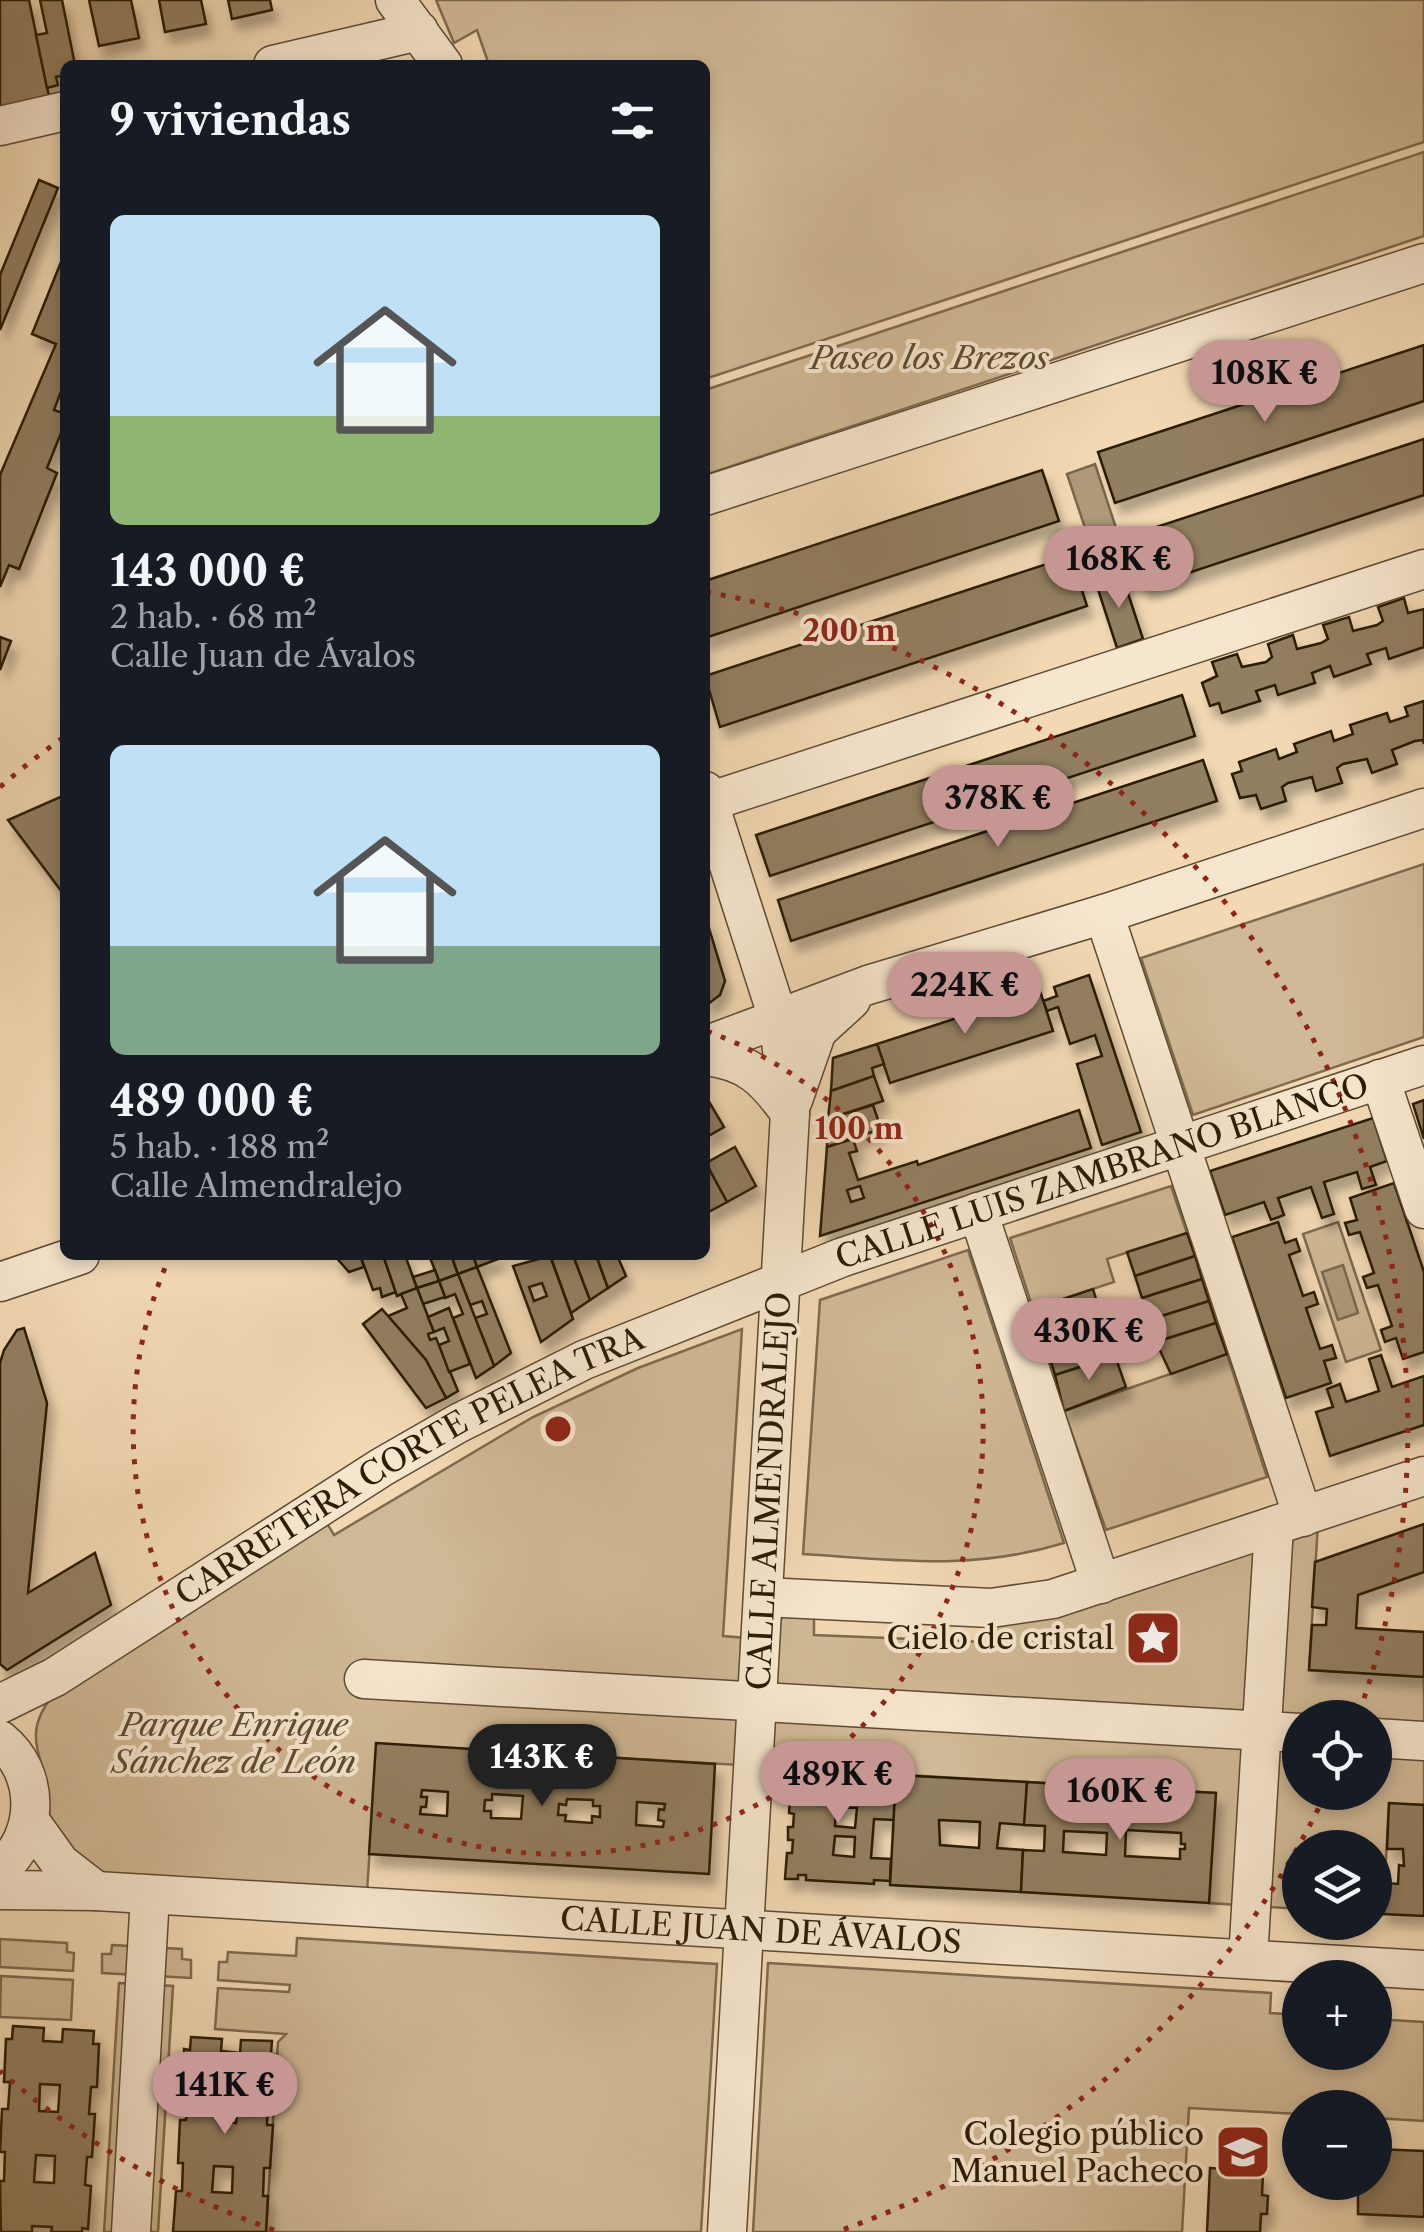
<!DOCTYPE html>
<html lang="es">
<meta charset="utf-8">
<style>
body{margin:0;font-family:"Libre Caslon Text",serif;background:#242831;color:#f1f3f6;height:100vh;display:flex;flex-direction:column;font-size:38px;white-space:nowrap}
*{box-sizing:border-box;margin:0}
p{font-size:32px;color:#9ea1a6}
.icon{flex:none;width:55px;height:55px;fill:none;stroke:currentColor;stroke-width:2;stroke-linecap:round;stroke-linejoin:round}
.map{position:relative;flex:1;overflow:hidden}
.panel{position:absolute;left:60px;top:60px;width:650px;height:1200px;display:flex;flex-direction:column;background:#171b24;border-radius:15px;box-shadow:0 5px 15px #0003}
.panel>*{flex:none}
.fabs{position:absolute;left:1282px;top:1700px;display:grid;gap:20px}
.fabs a{display:grid;place-items:center;width:110px;height:110px;border-radius:50%;background:#171b24;box-shadow:0 5px 15px #0003;font-size:50px}
.price{position:absolute;translate:-50% -85px;padding:0 22px;border-radius:35px;background:#c59692;color:#111;font-size:32px;line-height:65px;filter:drop-shadow(0 2px 5px #0008)}
.price::after{content:'';position:absolute;left:50%;top:60px;width:30px;height:22px;margin-left:-15px;background:inherit;clip-path:polygon(0 0,100% 0,50% 100%)}
.price.current{background:#222;color:#fff}
ul{padding:0;list-style:none}
li{display:grid;align-content:center;gap:20px;height:530px;padding:0 50px}
li span{display:grid;place-items:center;height:310px;border-radius:15px;color:#555}
li>.icon{margin-inline-start:auto}
span .icon{width:180px;height:180px;fill:#fffc;stroke-width:1}
li b{font-size:42px}
h2{display:flex;justify-content:space-between;align-items:center;height:120px;padding:0 50px;font-size:42px}
.map>svg:first-child{display:block}
</style>
<div class="map">
<svg width="1424" height="2232" viewBox="0 0 1424 2232">
<defs>
<filter id="shadow"><feDropShadow dx="6" dy="11" stdDeviation="5" flood-color="#0004"/></filter>
</defs>
<rect width="100%" height="100%" fill="#f2d9b4"/>
<filter id="stains"><feTurbulence type="fractalNoise" baseFrequency=".002" numOctaves="4"/><feColorMatrix values="0 0 0 0 .2 0 0 0 0 .09 0 0 0 0 .02 0 0 0 .5 -.17"/></filter>
<radialGradient id="worn" r=".72"><stop offset=".6" stop-color="#630" stop-opacity="0"/><stop offset="1" stop-color="#630" stop-opacity=".3"/></radialGradient>
<!-- green -->
<g fill="#d0b996" stroke="#7e6a4e" stroke-width="2.5" fill-rule="evenodd">
<path d="M436,0H1424V142L705,379V65H489L477,30L454,43Z"/>
<path d="M1424,152V236L705,475V390Z"/>
<path d="M1424,864V1037L1193,1115L1141,958Z"/>
<path d="M1171,1186L1187,1233L1107,1259L1114,1282L1033,1309L1010,1238Z"/>
<path d="M1338,1222L1381,1350L1346,1362L1303,1234Z"/>
<path d="M968,1250L1064,1543C972,1571 898,1560 803,1554L820,1300Z"/>
<path d="M742,1329L723,1636L747,1638L739,1765L377,1744L367,1891L88,1872C77,1856 60,1839 51,1821C47,1813 50,1800 48,1790C40,1750 23,1733 53,1695L325,1520L334,1535L533,1417L638,1368Z"/>
<path d="M1227,1354L1267,1477L1106,1530L1064,1411Z"/>
<path d="M1318,1524L1309,1670L1424,1677V1805L1389,1804L1383,1914L1375,1913V1848H1300V1909L1209,1903L1215,1793L769,1767L778,1623L784,1615L814,1614V1635L986,1642V1621ZM1300,1718H1375V1792H1300Z"/>
<path d="M297,1938L717,1964L701,2232H266L278,2042L286,2034L215,2029L218,1988L289,1992L290,1985L218,1980L219,1962H227L228,1952L296,1956Z"/>
<path d="M0,1939L67,1943V1952L74,1953L73,1971L0,1967Z"/>
<path d="M112,1945L182,1949V1959L191,1960V1978L102,1973V1954H111Z"/>
<path d="M768,1963L1271,1993L1270,2013L1300,2015V2052H1375V2019L1424,2022V2121L1375,2118V2108H1300V2114L1189,2108L1182,2232H753Z"/>
<path d="M1,1976L73,1980L71,2020L0,2017Z"/>
<path d="M119,1983L173,1986L158,2232H104Z"/>
</g>
<!-- water -->
<g fill="#ae9979" stroke="#7a674b" stroke-width="2.5">
<path d="M1095,464L1119,537L1091,546L1067,474Z"/>
<path d="M1343,1265L1358,1313L1338,1320L1322,1272Z"/>
</g>
<!-- building -->
<g fill="#927e60" stroke="#2b1c06" stroke-width="2.5" fill-rule="evenodd" filter="url(#shadow)">
<path d="M0,0H29L50,101L0,112Z"/>
<path d="M40,0H62L75,65H65V75L56,77L58,85L47,88L36,35L47,33Z"/>
<path d="M89,0H131L139,38L99,46Z"/>
<path d="M159,0H201L206,24L165,32Z"/>
<path d="M228,0H270L272,10L232,19Z"/>
<path d="M39,180L58,188L0,330V275Z"/>
<path d="M65,252V381L54,410L65,414V423L47,468L57,473L19,569L9,565L0,587V475L56,344L32,334Z"/>
<path d="M1424,345V401L1115,503L1098,452Z"/>
<path d="M1424,439V495L1143,588L1126,537Z"/>
<path d="M1042,470L1059,521L705,638V581Z"/>
<path d="M1071,556L1087,606L720,727L705,676Z"/>
<path d="M1122,575L1143,639L1117,648L1096,583Z"/>
<path d="M1404,598L1408,613L1424,609V647L1389,659L1386,648L1367,654L1371,664L1334,677L1330,666L1312,673L1315,683L1278,695L1275,685L1256,691L1260,701L1222,713L1219,703L1210,706L1202,683L1217,676L1212,662L1237,654L1242,667L1266,662L1272,657L1268,644L1293,635L1297,649L1321,643L1328,639L1323,625L1349,617L1353,631L1377,625L1383,621L1378,607Z"/>
<path d="M0,637L11,641L0,670Z"/>
<path d="M1182,695L1195,736L770,876L756,835Z"/>
<path d="M1424,701V744L1423,740L1415,741L1392,750L1397,764L1372,773L1367,759L1343,764L1337,768L1342,783L1316,791L1312,777L1288,783L1282,787L1286,801L1261,809L1256,795L1240,798L1232,774L1242,771L1239,762L1276,749L1279,759L1297,752L1294,744L1331,731L1334,741L1353,734L1350,725L1387,713L1390,722L1408,716L1405,707Z"/>
<path d="M1203,760L1217,801L791,941L778,900Z"/>
<path d="M65,795V891L62,892L8,820Z"/>
<path d="M705,915L725,981L720,995L708,1004L705,994Z"/>
<path d="M1089,975L1141,1132L1102,1145L1077,1064L1102,1056L1095,1035L1070,1044L1058,1007L1047,1011L1043,1001L1057,996L1054,987Z"/>
<path d="M1040,991L1053,1031L890,1083L877,1044Z"/>
<path d="M877,1044L884,1064L872,1068L874,1076L831,1091L833,1058Z"/>
<path d="M874,1076L883,1101L828,1119L831,1091Z"/>
<path d="M705,1095L724,1127L705,1138Z"/>
<path d="M1424,1100V1139L1413,1104Z"/>
<path d="M873,1105L881,1129L827,1147L828,1119Z"/>
<path d="M1079,1110L1091,1148L820,1236L827,1147L853,1139L857,1151L849,1153L858,1180L917,1161L918,1165ZM860,1186L864,1198L851,1202L847,1190Z"/>
<path d="M1373,1118L1387,1161L1370,1167L1376,1185L1362,1189L1357,1172L1324,1182L1334,1214L1322,1218L1311,1187L1278,1198L1284,1215L1271,1220L1264,1202L1225,1215L1210,1171Z"/>
<path d="M735,1147L756,1186L727,1202L706,1163Z"/>
<path d="M705,1162L727,1202L705,1214Z"/>
<path d="M1394,1183L1424,1272V1352L1403,1359L1396,1338L1385,1342L1381,1330L1392,1326L1378,1285L1367,1288L1363,1277L1374,1273L1360,1232L1349,1235L1345,1223L1357,1220L1350,1198Z"/>
<path d="M1278,1222L1285,1243L1296,1239L1300,1251L1289,1255L1303,1296L1314,1292L1318,1304L1306,1308L1320,1349L1332,1345L1336,1358L1324,1361L1331,1383L1286,1398L1232,1237Z"/>
<path d="M1187,1233L1195,1256L1135,1276L1127,1252Z"/>
<path d="M334,1255H360L364,1267L349,1272Z"/>
<path d="M360,1255H383L396,1292L382,1297L380,1288L373,1290Z"/>
<path d="M383,1255H405L417,1288L397,1296Z"/>
<path d="M429,1255H451L458,1274L439,1281Z"/>
<path d="M458,1255H473L477,1267L458,1274L453,1260Z"/>
<path d="M473,1255H496L498,1259L477,1267Z"/>
<path d="M573,1255L590,1300L571,1313L550,1255Z"/>
<path d="M573,1255H596L608,1288L590,1300Z"/>
<path d="M596,1255H617L626,1276L608,1288Z"/>
<path d="M550,1256L573,1319L541,1342L513,1266ZM542,1283L547,1296L534,1301L529,1287Z"/>
<path d="M1195,1256L1202,1279L1142,1298L1135,1276Z"/>
<path d="M477,1267L511,1353L494,1366L475,1318L487,1314L482,1301L470,1305L458,1274Z"/>
<path d="M435,1270L439,1281L417,1288L413,1277Z"/>
<path d="M458,1274L494,1366L476,1378L453,1318L463,1314L455,1294L445,1298L439,1281Z"/>
<path d="M1202,1279L1209,1301L1149,1320L1142,1298Z"/>
<path d="M439,1281L445,1297L423,1304L417,1288Z"/>
<path d="M417,1288L434,1332L428,1334L430,1340L436,1338L458,1391L446,1398L426,1360L388,1316L407,1308L401,1294Z"/>
<path d="M1093,1289L1100,1312L1040,1331L1033,1309Z"/>
<path d="M1209,1301L1216,1323L1156,1342L1149,1320Z"/>
<path d="M449,1308L470,1364L449,1372L439,1345L449,1341L444,1328L434,1332L428,1317Z"/>
<path d="M382,1309L426,1360L446,1398L426,1408L363,1324Z"/>
<path d="M1100,1312L1108,1334L1048,1353L1040,1331Z"/>
<path d="M1216,1323L1227,1354L1171,1374L1156,1342Z"/>
<path d="M24,1328L47,1403L28,1593L95,1553L111,1605L7,1670L0,1664V1363L4,1350L17,1330Z"/>
<path d="M1108,1334L1115,1356L1055,1375L1048,1353Z"/>
<path d="M1381,1355L1392,1387L1424,1376V1425L1330,1456L1316,1412L1333,1407L1327,1389L1340,1384L1346,1402L1379,1391L1369,1359Z"/>
<path d="M1115,1356L1126,1387L1064,1411L1055,1375Z"/>
<path d="M1424,1524V1572L1358,1595L1356,1628L1424,1632V1677L1309,1670L1312,1625H1326L1327,1609L1312,1607L1315,1562Z"/>
<path d="M376,1743L715,1764L709,1874L369,1854ZM422,1790L448,1792L447,1816L420,1814L421,1807H426L427,1797H421ZM492,1794L523,1796L521,1819L491,1818V1811H484L485,1800H492ZM567,1799L593,1800V1806H600V1817L592,1816V1823L565,1821L566,1815H558L559,1804L566,1805ZM637,1802L665,1804L664,1810L659,1809L658,1820L664,1821L663,1827L636,1825Z"/>
<path d="M792,1768L815,1770V1776H829L830,1771L896,1775L894,1820L874,1819L871,1858L891,1859L890,1881L874,1880V1884L806,1880V1875H798V1879H785L787,1853H792L793,1840H788V1827H793L794,1814L789,1813ZM836,1807L857,1808L855,1828L835,1826ZM835,1836L855,1837L854,1857L833,1855Z"/>
<path d="M896,1775L1027,1782L1025,1825L1000,1823L997,1848L1023,1850L1021,1892L890,1885ZM939,1820L980,1822L979,1848L940,1845Z"/>
<path d="M1027,1782L1216,1793L1209,1903L1021,1892L1023,1850L1044,1851L1045,1826L1024,1825ZM1126,1830L1181,1833V1844H1185V1849H1180V1859L1125,1856ZM1064,1831L1107,1833L1106,1855L1063,1852Z"/>
<path d="M1389,1803L1424,1805V1916L1383,1914L1385,1883L1398,1884L1399,1865L1404,1866L1403,1849H1387Z"/>
<path d="M13,2026L44,2028L43,2041L62,2042L63,2029L94,2031L93,2044H99L97,2087H91L89,2114H95L92,2157H87L85,2185L91,2186L88,2229L82,2228V2232H51L52,2227L32,2226V2232H1L0,2181H4L5,2152H0L2,2109H8L10,2082H4L6,2039H12ZM40,2084L60,2085L58,2112L39,2111ZM36,2155L55,2156L54,2183L34,2182Z"/>
<path d="M191,2037L222,2039L221,2051L240,2053L241,2040L272,2041L271,2054L277,2055L274,2098L268,2097L267,2125H273L270,2168H264L263,2196H268L266,2232H173L176,2191H182L183,2163H178L180,2120H186L188,2093L182,2092L184,2049L190,2050ZM218,2095L238,2096L236,2123L217,2121ZM214,2166L233,2167L232,2193L212,2192Z"/>
<path d="M1375,2149L1424,2151V2217L1358,2214V2182H1375Z"/>
<path d="M1210,2168L1263,2172L1262,2195L1268,2196L1267,2214H1261L1260,2232H1207Z"/>
</g>
<g fill="none" stroke-linecap="round" stroke-linejoin="round">
<!-- minor casing -->
<g stroke="#5d4b32" stroke-width="41">
<g id="minor">
<path d="M395,0L443,65"/>
<path d="M273,65L419,31"/>
<path d="M0,126L65,111"/>
<path d="M705,496L1424,263"/>
<path d="M705,791L778,1018L790,1113L727,2232"/>
<path d="M705,803L1424,569"/>
<path d="M1104,914L1303,1517"/>
<path d="M705,1046L868,985L1104,914L1424,808"/>
<path d="M705,1056C748,1061 765,1078 790,1113"/>
<path d="M1380,1079L1424,1209"/>
<path d="M793,1100L817,1031L851,1000"/>
<path d="M978,1212L1101,1584"/>
<path d="M0,1282L80,1255"/>
<path d="M763,1597L991,1608L1053,1599L1424,1476"/>
<path d="M364,1679L1300,1733"/>
<path id="s1" d="M0,1704L55,1677L382,1467L457,1424L584,1360L843,1257L1424,1065"/>
<path d="M1375,1738L1424,1741"/>
<path d="M0,1740C41,1773 40,1836 0,1869"/>
<path d="M30,1821L60,1863L96,1891"/>
<path id="s2" d="M0,1890L96,1891L1424,1970"/>
<path d="M1248,1959L1274,1526"/>
<path d="M131,2232L150,1895"/>
</g>
</g>
<!-- minor -->
<use href="#minor" stroke="#f7e6ce" stroke-width="38"/>
</g>
<!-- distance rings -->
<g fill="none" stroke="#8f2418" stroke-width="5" stroke-dasharray="5 10">
<path d="M707 1031A425 425 0 1 1 170 1256"/>
<path d="M1325 1795A850 850 0 0 1 842 2230M274 2230A850 850 0 0 1 0 2071M0 787A850 850 0 0 1 64 737M706 592A850 850 0 0 1 1359 1713"/>
</g>
<!-- icons -->
<defs>
<g id="sight-square" transform="scale(2.875)"><rect x="-9" y="-9" width="18" height="18" rx="4" fill="#8f2418" stroke="#f7e6ce"/><path d="M0-6L1.8-2.2L6-1.7L2.9 1.2L3.7 5.4L0 3.3L-3.7 5.4L-2.9 1.2L-6-1.7L-1.8-2.2Z" fill="#fff"/></g>
<g id="school-square" transform="scale(2.875)"><rect x="-9" y="-9" width="18" height="18" rx="4" fill="#8f2418" stroke="#f7e6ce"/><path d="M0-5L7-2L0 1L-7-2ZM-4 1L0 2.5L4 1V4Q0 6-4 4Z" fill="#fff"/></g>
</defs>
<g fill-rule="evenodd">
<use href="#sight-square" x="1153" y="1638"/>
<use href="#school-square" x="1243" y="2152"/>
</g>
<g text-anchor="middle" stroke-width="8" stroke-linejoin="round" paint-order="stroke">
<!-- park labels -->
<g font-size="32" font-style="italic" fill="#5d4b31" stroke="#f7e6ce">
<text x="930" y="369">Paseo los Brezos</text>
<text x="234" y="1736">Parque Enrique<tspan x="234" dy="37">Sánchez de León</tspan></text>
</g>
<!-- street labels -->
<g font-size="32" fill="#2b1c06" stroke="#f7e6ce">
<text dy="11" stroke="none"><textPath href="#s1" startOffset="1230">CALLE LUIS ZAMBRANO BLANCO</textPath></text>
<text dy="11" stroke="none"><textPath href="#s1" startOffset="475">CARRETERA CORTE PELEA TRA</textPath></text>
<text transform="translate(769 1491) rotate(-87)" y="11">CALLE ALMENDRALEJO</text>
<text dy="11" stroke="none"><textPath href="#s2" startOffset="762">CALLE JUAN DE ÁVALOS</textPath></text>
</g>
<!-- poi labels -->
<g font-size="32" fill="#2b1c06" stroke="#f7e6ce" text-anchor="end">
<text x="1114" y="1649">Cielo de cristal</text>
<text x="1204" y="2145">Colegio público<tspan x="1204" dy="37">Manuel Pacheco</tspan></text>
</g>
</g>
<circle cx="558" cy="1429" r="15" fill="#8f2418" stroke="#f7e6ce" stroke-width="5"/>
<g font-size="30" text-anchor="middle" font-weight="bold" fill="#8f2418" stroke="#f7e6ce" stroke-width="8" stroke-linejoin="round" paint-order="stroke">
<text x="849" y="641">200 m</text>
<text x="859" y="1139">100 m</text>
</g>
<rect width="100%" height="100%" filter="url(#stains)"/>
<rect width="100%" height="100%" fill="url(#worn)"/>
</svg>
<div class="fabs">
<a><svg class="icon" aria-label="locate" viewBox="0 0 24 24"><circle cx="12" cy="12" r="6"/><path d="M12 2v4M12 18v4M2 12h4M18 12h4"/></svg></a>
<a><svg class="icon" aria-label="layers" viewBox="0 0 24 24"><path d="M12 4l9 5-9 5-9-5zM3 14l9 5 9-5"/></svg></a>
<a>+</a>
<a>−</a>
</div>
<b class="price" style="left:1265px;top:425px">108K €</b>
<b class="price" style="left:1119px;top:611px">168K €</b>
<b class="price" style="left:998px;top:850px">378K €</b>
<b class="price" style="left:965px;top:1037px">224K €</b>
<b class="price" style="left:1089px;top:1383px">430K €</b>
<b class="price current" style="left:542px;top:1809px">143K €</b>
<b class="price" style="left:838px;top:1826px">489K €</b>
<b class="price" style="left:1120px;top:1843px">160K €</b>
<b class="price" style="left:225px;top:2137px">141K €</b>
<section class="panel">
<h2>9 viviendas<svg class="icon" aria-label="filters" viewBox="0 0 24 24"><path d="M4 7h16M4 17h16"/><circle cx="9" cy="7" r="2"/><circle cx="15" cy="17" r="2"/></svg></h2>
<ul>
<li><span style="background:linear-gradient(#bfe0f5 65%,#8fb573 0)"><svg class="icon" aria-label="home" viewBox="0 0 24 24"><path d="M3 11l9-7 9 7M6 9v11h12V9"/></svg></span><div><b>143 000 €</b><p>2 hab. · 68 m²</p><p>Calle Juan de Ávalos</p></div></li>
<li><span style="background:linear-gradient(#bfe0f5 65%,#7fa58c 0)"><svg class="icon" aria-label="home" viewBox="0 0 24 24"><path d="M3 11l9-7 9 7M6 9v11h12V9"/></svg></span><div><b>489 000 €</b><p>5 hab. · 188 m²</p><p>Calle Almendralejo</p></div></li>
</ul>
</section>
</div>
